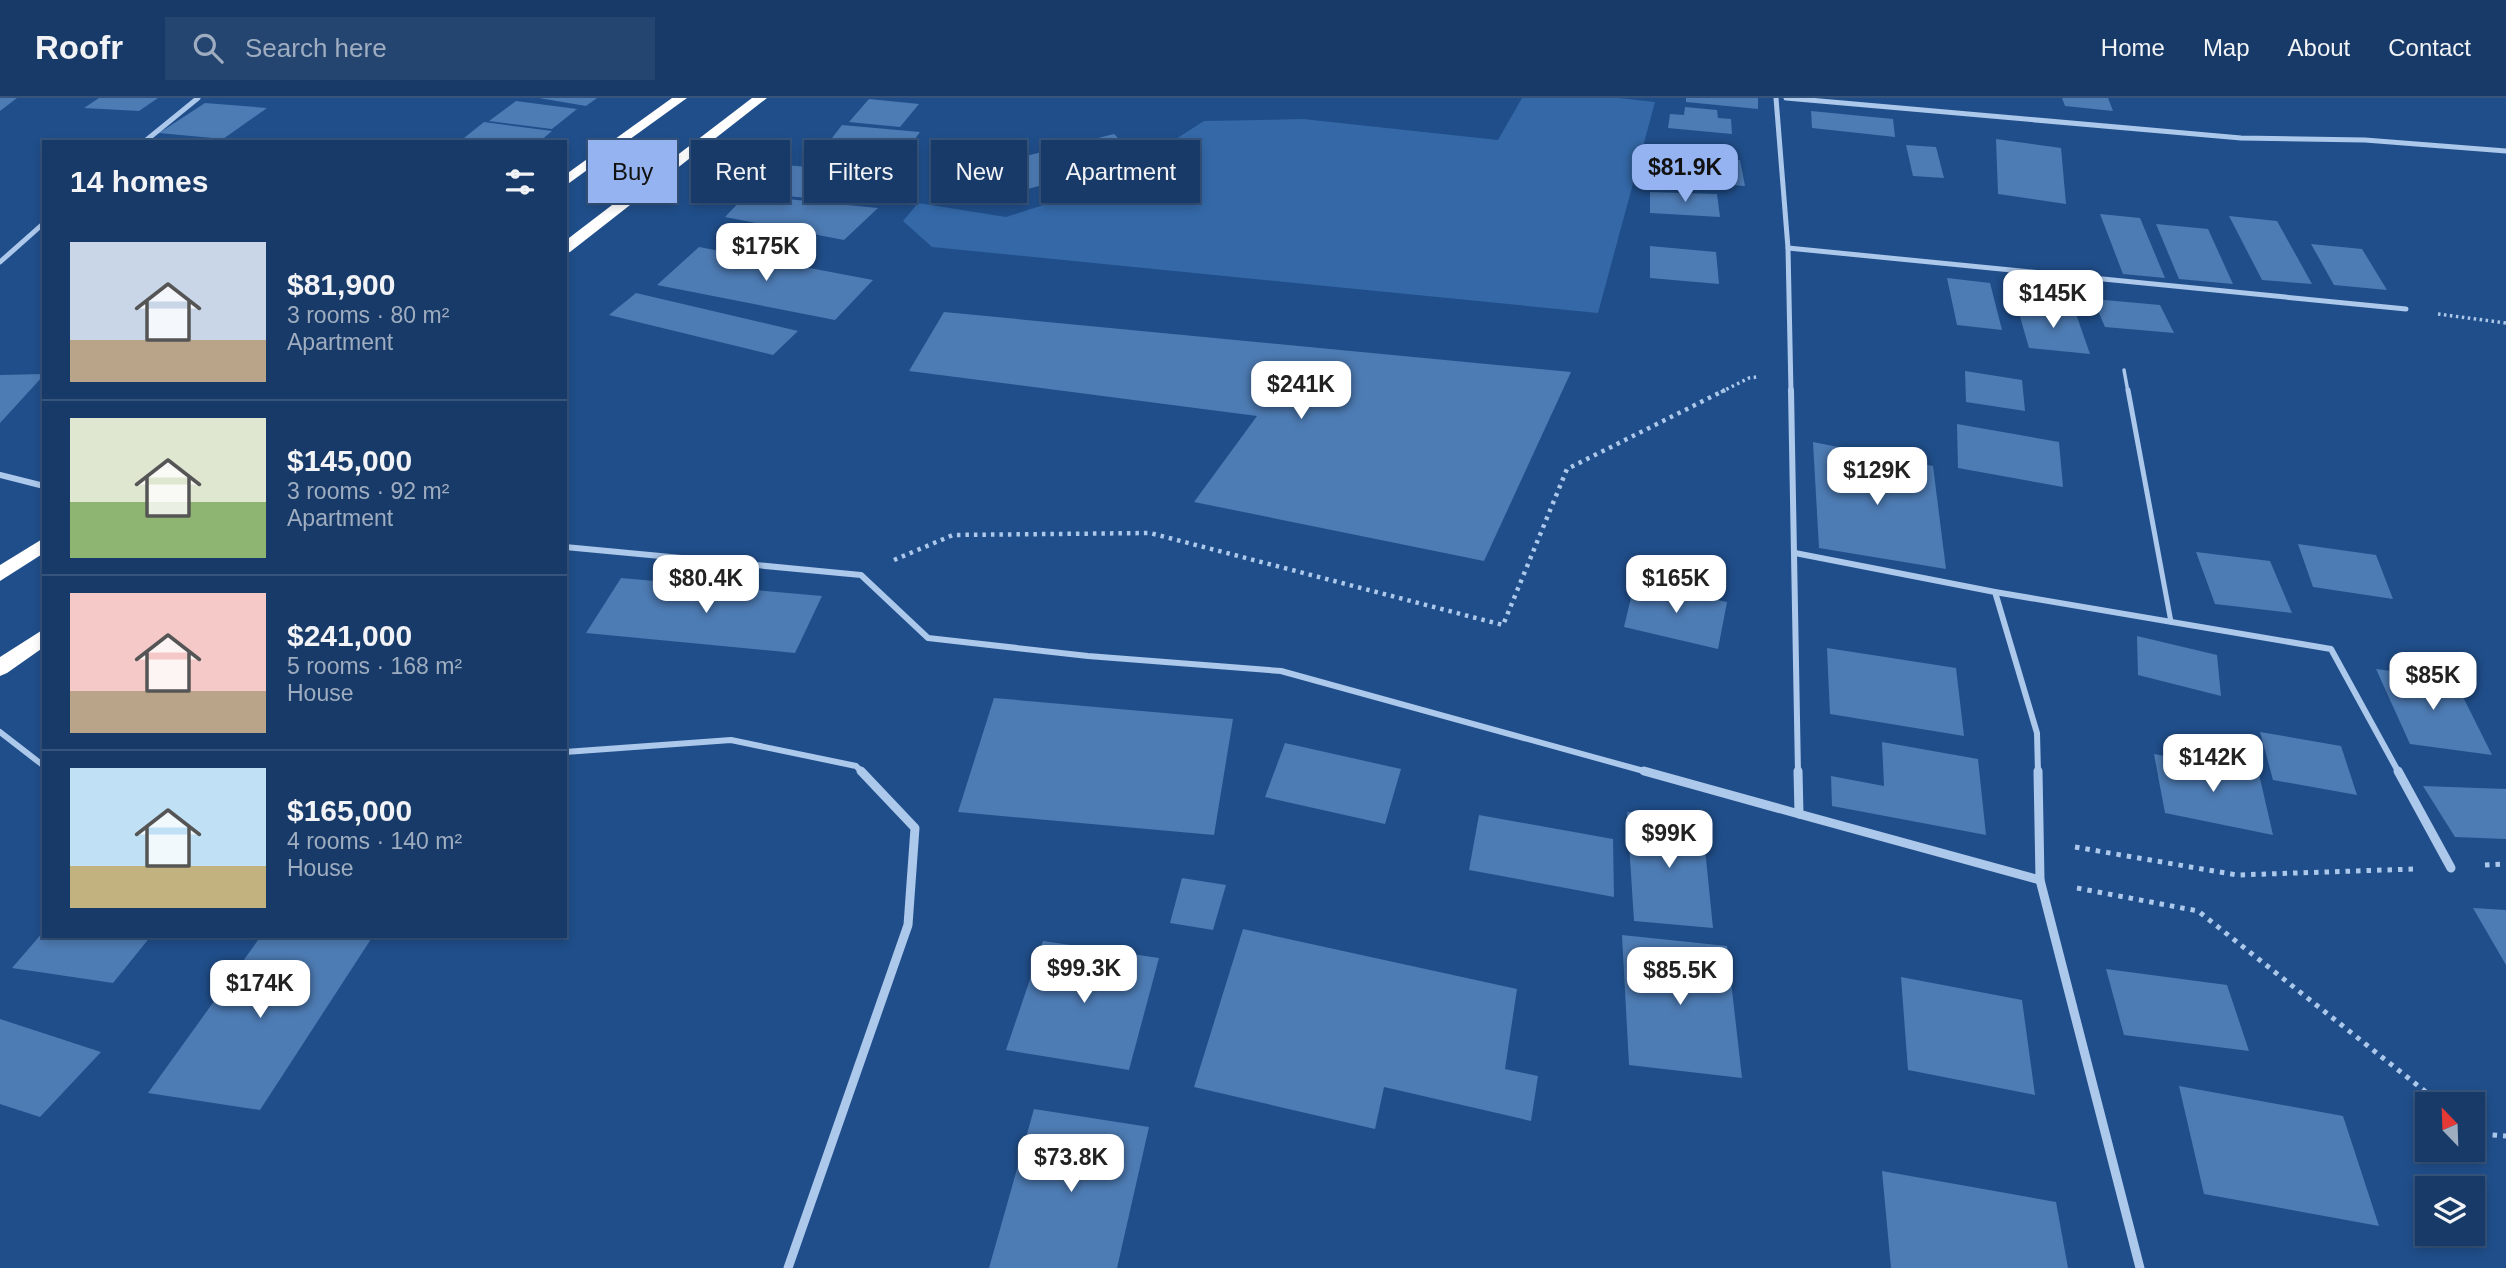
<!DOCTYPE html>
<meta charset="utf-8">
<style>
body{margin:0;font-family:Arial,sans-serif;background:#254571;color:#f1f3f6;height:100vh;display:flex;flex-direction:column;font-size:26px;white-space:nowrap}
*{box-sizing:border-box;margin:0}
p{font-size:23px;color:#9fadc0}
.icon{flex:none;width:38px;height:38px;fill:none;stroke:currentColor;stroke-width:2;stroke-linecap:round;stroke-linejoin:round}
.map{position:relative;flex:1;overflow:hidden}
.side{position:absolute;left:42px;top:42px;width:525px;height:798px;display:flex;flex-direction:column;background:#183a68;border-radius:0px;box-shadow:0 4px 10px #0003,0 0 0 2px #36547c}
.side>*{flex:none}
.banner{position:absolute;left:588px;top:42px;width:665px;height:63px;display:flex;gap:14px}
.needle{width:46px;rotate:337deg}
.fabs{position:absolute;left:2415px;top:994px;display:grid;gap:14px}
.fabs a{display:grid;place-items:center;width:70px;height:70px;border-radius:0px;background:#183a68;box-shadow:0 4px 10px #0003,0 0 0 2px #36547c;font-size:35px}
.price{position:absolute;translate:-50% -60px;padding:0 16px;border-radius:14px;background:#fff;color:#222;font-size:23px;line-height:46px;filter:drop-shadow(0 2px 4px #0008)}
.price::after{content:'';position:absolute;left:50%;top:42px;width:21px;height:16px;margin-left:-10px;background:inherit;clip-path:polygon(0 0,100% 0,50% 100%)}
.price.selected{background:#95b2f1;color:#111}
ul{padding:0;list-style:none}
li{display:flex;align-items:center;gap:21px;height:175px;padding:0 28px}
li+li{border-top:2px solid #36547c}
li span{display:grid;place-items:center;flex:none;width:196px;height:140px;border-radius:0px;color:#555}
li>.icon{margin-inline-start:auto}
span .icon{width:84px;height:84px;fill:#fffc;stroke-width:1}
li b{font-size:30px}
h2{display:flex;justify-content:space-between;align-items:center;height:84px;padding:0 28px;font-size:30px}
.pill{padding:0 24px;border-radius:0px;background:#183a68;box-shadow:0 4px 10px #0003,0 0 0 2px #36547c;font-size:24px;line-height:63px}
.pill.selected{background:#95b2f1;color:#111}
header{display:flex;align-items:center;gap:42px;box-sizing:border-box;height:98px;padding:0 35px;background:#183a68;border-bottom:2px solid #36547c}
header strong{font-size:33px}
nav{display:flex;gap:38px;margin-inline-start:auto;font-size:24px}
.search{width:490px;height:63px;background:#254571;display:flex;align-items:center;gap:18px;box-sizing:border-box;padding:0 24px;border-radius:0px;color:#9fadc0;font-size:26px}
.map>svg:first-child{display:block}
</style>
<header>
<strong>Roofr</strong>
<div class="search"><svg class="icon" aria-label="search" viewBox="0 0 24 24"><circle cx="10" cy="10" r="6"/><path d="M15 15l6 6"/></svg>Search here</div>
<nav><a>Home</a><a>Map</a><a>About</a><a>Contact</a></nav>
</header>
<div class="map">
<svg width="2506" height="1170" viewBox="0 0 2506 1170">
<rect width="100%" height="100%" fill="#204e8a"/>
<!-- green -->
<path fill="#3468a7" d="M1522,0H1619L1655,4L1598,215L932,149L903,123L918,105L1006,119L1151,73L1157,53L1204,23L1303,21L1498,42Z"/>
<!-- building -->
<g fill="#4d7bb3">
<path d="M0,0H17L0,13Z"/>
<path d="M99,0H158L139,13L84,10Z"/>
<path d="M539,0H597L586,8Z"/>
<path d="M1686,0H1758V11L1686,4Z"/>
<path d="M2062,0H2108L2113,13L2065,8Z"/>
<path d="M869,1L919,6L900,29L849,24Z"/>
<path d="M516,3L577,11L552,31L489,23Z"/>
<path d="M205,5L267,10L223,41L159,35Z"/>
<path d="M1685,9L1717,12L1718,20L1731,21L1732,36L1668,30L1670,16L1684,17Z"/>
<path d="M1811,13L1893,21L1895,39L1812,30Z"/>
<path d="M484,24L552,33L539,44H459Z"/>
<path d="M842,27L920,34L901,60L822,53Z"/>
<path d="M1114,36L1140,62L965,107L942,79Z"/>
<path d="M1996,41L2061,50L2066,106L1998,96Z"/>
<path d="M1906,47L1936,49L1944,80L1913,78Z"/>
<path d="M1659,57L1740,62L1745,88L1659,82Z"/>
<path d="M774,66L854,73L832,102L749,95Z"/>
<path d="M1650,94L1717,96L1720,119L1650,115Z"/>
<path d="M746,97L878,110L844,142L725,119Z"/>
<path d="M2100,116L2140,120L2165,180L2123,176Z"/>
<path d="M2229,118L2277,123L2312,186L2262,182Z"/>
<path d="M2156,126L2208,131L2233,186L2179,181Z"/>
<path d="M2311,146L2362,151L2387,192L2334,187Z"/>
<path d="M1650,148L1716,154L1719,186L1650,180Z"/>
<path d="M699,149L873,182L835,222L657,187Z"/>
<path d="M1947,180L1990,185L2002,232L1957,227Z"/>
<path d="M636,195L798,233L773,257L609,217Z"/>
<path d="M2093,201L2160,207L2174,235L2105,229Z"/>
<path d="M2017,208L2075,213L2090,256L2029,250Z"/>
<path d="M944,214L1571,274L1484,463L1194,404L1257,318L909,273Z"/>
<path d="M1965,273L2022,282L2025,313L1966,304Z"/>
<path d="M44,276V277L0,325V277Z"/>
<path d="M1957,326L2059,344L2063,389L1958,370Z"/>
<path d="M1813,344L1933,368L1946,471L1819,450Z"/>
<path d="M2298,446L2376,457L2393,501L2313,489Z"/>
<path d="M2196,454L2270,463L2292,515L2215,506Z"/>
<path d="M621,480L822,498L795,555L586,535Z"/>
<path d="M1635,483L1727,504L1718,551L1624,529Z"/>
<path d="M2137,538L2217,557L2221,598L2138,577Z"/>
<path d="M1827,550L1956,570L1964,638L1830,616Z"/>
<path d="M2376,571L2454,581L2492,657L2410,646Z"/>
<path d="M994,600L1233,621L1214,737L958,714Z"/>
<path d="M2260,634L2341,648L2357,697L2273,682Z"/>
<path d="M1882,644L1978,661L1986,737L1832,708L1831,678L1884,688Z"/>
<path d="M1285,645L1401,671L1385,726L1265,699Z"/>
<path d="M2154,656L2259,676L2273,737L2165,715Z"/>
<path d="M2423,688L2506,691V741L2455,739Z"/>
<path d="M1627,714L1702,721L1713,830L1634,823Z"/>
<path d="M1479,717L1613,741L1614,799L1469,772Z"/>
<path d="M1182,780L1226,787L1213,832L1170,825Z"/>
<path d="M2473,810L2506,812V867Z"/>
<path d="M1243,831L1517,891L1505,971L1538,978L1531,1023L1384,989L1375,1031L1194,989Z"/>
<path d="M44,833V838H151L113,885L12,870Z"/>
<path d="M1622,837L1727,848L1742,980L1629,967Z"/>
<path d="M261,838H373L260,1012L148,995Z"/>
<path d="M1043,843L1159,860L1129,972L1006,952Z"/>
<path d="M2106,871L2227,887L2249,953L2124,937Z"/>
<path d="M1901,879L2022,902L2035,997L1908,972Z"/>
<path d="M0,921L101,954L40,1019L0,1006Z"/>
<path d="M2179,988L2343,1018L2379,1128L2204,1096Z"/>
<path d="M1034,1011L1149,1029L1117,1170H989Z"/>
<path d="M1882,1073L2056,1104L2068,1170H1891Z"/>
</g>
<g fill="none" stroke-linecap="round" stroke-linejoin="round">
<!-- path-far2 -->
<g stroke="#acc8eb" stroke-width="3.5" stroke-dasharray="2.5 3.5" stroke-linecap="butt">
<path d="M2438,216L2506,225"/>
<path d="M1721,294L1749,280L1757,279"/>
</g>
<!-- path-far1 -->
<path stroke="#acc8eb" stroke-width="4.5" stroke-dasharray="3.5 5" stroke-linecap="butt" d="M894,462L953,437L1150,435L1503,527L1567,371L1725,292"/>
<!-- path -->
<g stroke="#acc8eb" stroke-width="5" stroke-dasharray="4.5 6" stroke-linecap="butt">
<path d="M2075,749L2237,777L2414,771"/>
<path d="M2485,767L2506,766"/>
<path d="M2077,790L2198,813L2441,1006"/>
<path d="M2473,1032L2478,1036L2506,1038"/>
</g>
<!-- lane-far1 -->
<path stroke="#acc8eb" stroke-width="3.5" d="M2124,272L2128,294"/>
<!-- lane -->
<path stroke="#acc8eb" stroke-width="5" d="M2128,292L2171,524"/>
<!-- street-far2 -->
<g stroke="#acc8eb" stroke-width="5">
<path d="M1776,0L1788,150L1791,294"/>
<path d="M1786,0L2241,40L2365,42L2506,53"/>
<path d="M144,44L198,0"/>
<path d="M1788,150L2406,211"/>
<path d="M0,164L44,125"/>
</g>
<!-- street-far1 -->
<g stroke="#acc8eb" stroke-width="6">
<path d="M1791,292L1798,675"/>
<path d="M0,377L44,388"/>
<path d="M565,449L861,477L928,540L1088,558L1281,573L1651,675"/>
<path d="M1795,455L1995,494L2037,635L2038,675"/>
<path d="M1995,494L2331,551L2399,675"/>
<path d="M0,634L44,668"/>
<path d="M565,654L731,642L856,668L863,675"/>
</g>
<!-- street -->
<g stroke="#acc8eb" stroke-width="9">
<path d="M1644,673L1799,716L1798,673"/>
<path d="M2398,673L2451,770"/>
<path d="M1799,716L2040,782L2038,673"/>
<path d="M2040,782L2140,1170"/>
<path d="M788,1170L908,827L915,730L861,673"/>
</g>
<!-- highway -->
<g fill="#fff" fill-rule="evenodd">
<path d="M672,0H687L565,88V77Z"/>
<path d="M752,0H767L570,154L565,155V143Z"/>
<path d="M44,440V455L0,483V467Z"/>
<path d="M44,531V549L7,575L0,578V559Z"/>
</g>
</g>
</svg>
<div class="fabs">
<a><svg class="needle" viewBox="-14 -14 28 28"><path d="M0-13l5 13h-10z" fill="#e53935"/><path d="M0 13l5-13h-10z" fill="#9fadc0"/></svg></a>
<a><svg class="icon" aria-label="layers" viewBox="0 0 24 24"><path d="M12 4l9 5-9 5-9-5zM3 14l9 5 9-5"/></svg></a>
</div>
<b class="price selected" style="left:1685px;top:106px">$81.9K</b>
<b class="price" style="left:766px;top:185px">$175K</b>
<b class="price" style="left:2053px;top:232px">$145K</b>
<b class="price" style="left:1301px;top:323px">$241K</b>
<b class="price" style="left:1877px;top:409px">$129K</b>
<b class="price" style="left:706px;top:517px">$80.4K</b>
<b class="price" style="left:1676px;top:517px">$165K</b>
<b class="price" style="left:2433px;top:614px">$85K</b>
<b class="price" style="left:2213px;top:696px">$142K</b>
<b class="price" style="left:1669px;top:772px">$99K</b>
<b class="price" style="left:1084px;top:907px">$99.3K</b>
<b class="price" style="left:1680px;top:909px">$85.5K</b>
<b class="price" style="left:260px;top:922px">$174K</b>
<b class="price" style="left:1071px;top:1096px">$73.8K</b>
<div class="banner">
<a class="pill selected">Buy</a>
<a class="pill">Rent</a>
<a class="pill">Filters</a>
<a class="pill">New</a>
<a class="pill">Apartment</a>
</div>
<section class="side">
<h2>14 homes<svg class="icon" aria-label="filters" viewBox="0 0 24 24"><path d="M4 7h16M4 17h16"/><circle cx="9" cy="7" r="2"/><circle cx="15" cy="17" r="2"/></svg></h2>
<ul>
<li><span style="background:linear-gradient(#c9d6e8 70%,#b9a48a 0)"><svg class="icon" aria-label="home" viewBox="0 0 24 24"><path d="M3 11l9-7 9 7M6 9v11h12V9"/></svg></span><div><b>$81,900</b><p>3 rooms · 80 m²</p><p>Apartment</p></div></li>
<li><span style="background:linear-gradient(#dfe7d0 60%,#8fb573 0)"><svg class="icon" aria-label="home" viewBox="0 0 24 24"><path d="M3 11l9-7 9 7M6 9v11h12V9"/></svg></span><div><b>$145,000</b><p>3 rooms · 92 m²</p><p>Apartment</p></div></li>
<li><span style="background:linear-gradient(#f6c9c9 70%,#b9a48a 0)"><svg class="icon" aria-label="home" viewBox="0 0 24 24"><path d="M3 11l9-7 9 7M6 9v11h12V9"/></svg></span><div><b>$241,000</b><p>5 rooms · 168 m²</p><p>House</p></div></li>
<li><span style="background:linear-gradient(#bfe0f5 70%,#c2b280 0)"><svg class="icon" aria-label="home" viewBox="0 0 24 24"><path d="M3 11l9-7 9 7M6 9v11h12V9"/></svg></span><div><b>$165,000</b><p>4 rooms · 140 m²</p><p>House</p></div></li>
</ul>
</section>
</div>
